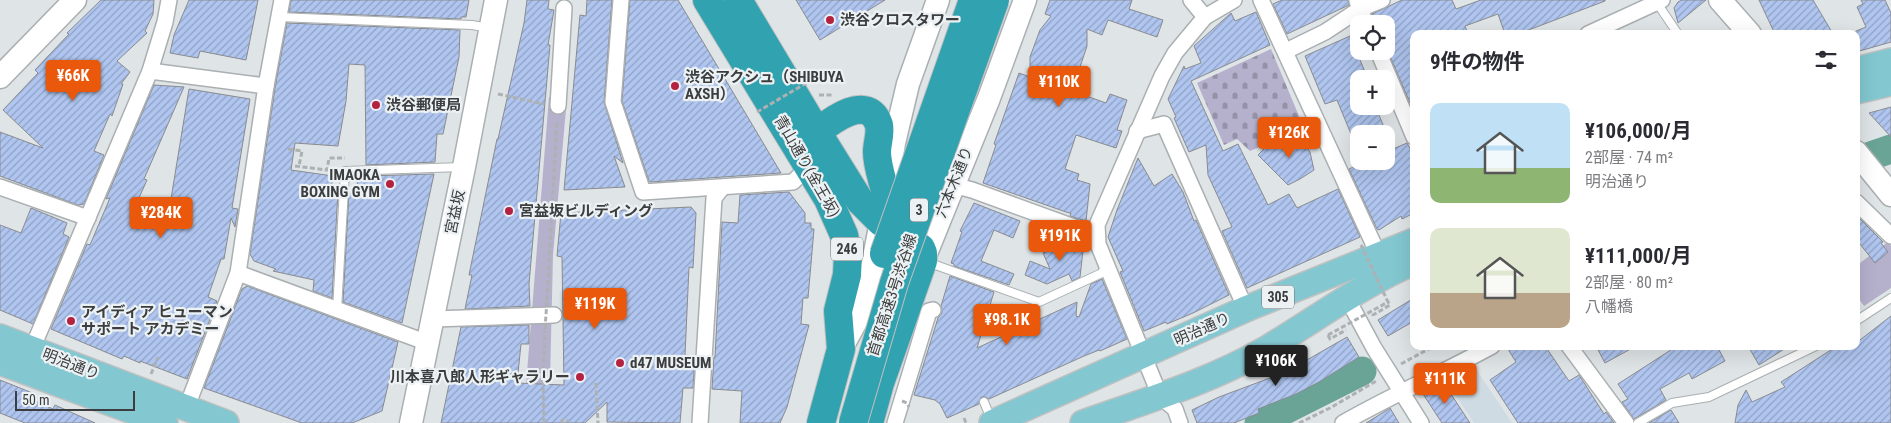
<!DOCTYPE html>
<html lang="ja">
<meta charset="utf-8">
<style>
body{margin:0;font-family:"Roboto Condensed","Noto Sans JP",sans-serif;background:#f7f7f7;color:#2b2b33;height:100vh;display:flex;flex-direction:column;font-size:19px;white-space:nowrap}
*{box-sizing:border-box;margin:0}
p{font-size:16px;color:#7c7c81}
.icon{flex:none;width:28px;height:28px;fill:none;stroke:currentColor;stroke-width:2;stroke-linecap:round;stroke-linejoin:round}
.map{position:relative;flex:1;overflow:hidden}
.sheet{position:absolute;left:1410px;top:30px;width:450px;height:320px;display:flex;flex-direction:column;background:#fff;border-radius:10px;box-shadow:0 5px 20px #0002}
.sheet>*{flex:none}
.fabs{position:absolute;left:1350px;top:15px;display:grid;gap:10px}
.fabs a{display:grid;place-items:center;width:45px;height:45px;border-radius:10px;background:#fff;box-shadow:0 5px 20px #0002;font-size:25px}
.scale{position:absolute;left:15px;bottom:12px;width:120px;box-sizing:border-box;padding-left:5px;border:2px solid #3b3d3e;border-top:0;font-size:14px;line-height:18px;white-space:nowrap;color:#3b3d3e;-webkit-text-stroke:4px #ecf1f4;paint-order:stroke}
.price{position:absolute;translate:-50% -42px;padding:0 11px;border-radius:5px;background:#ea580c;color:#fff;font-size:16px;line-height:32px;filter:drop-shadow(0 1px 2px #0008)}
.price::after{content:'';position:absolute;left:50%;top:30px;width:15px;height:11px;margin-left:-8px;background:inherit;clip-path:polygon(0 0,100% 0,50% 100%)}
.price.selected{background:#222;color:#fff}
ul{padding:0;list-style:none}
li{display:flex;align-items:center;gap:15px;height:125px;padding:0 20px}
li span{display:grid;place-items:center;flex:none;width:140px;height:100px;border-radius:10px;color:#555}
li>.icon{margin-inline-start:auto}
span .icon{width:60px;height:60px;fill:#fffc;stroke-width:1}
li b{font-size:21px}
h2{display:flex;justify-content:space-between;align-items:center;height:60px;padding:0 20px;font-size:21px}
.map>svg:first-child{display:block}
</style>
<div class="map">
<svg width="1891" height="423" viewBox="0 0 1891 423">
<defs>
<pattern id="cemetery-stones" width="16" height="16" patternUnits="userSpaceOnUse" patternTransform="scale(1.25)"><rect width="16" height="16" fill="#b5b1cd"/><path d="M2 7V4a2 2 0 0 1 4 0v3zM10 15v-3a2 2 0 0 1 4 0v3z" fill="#9491a8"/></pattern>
<pattern id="building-hatch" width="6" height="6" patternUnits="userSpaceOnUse" patternTransform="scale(1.25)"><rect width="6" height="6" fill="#b0c6f0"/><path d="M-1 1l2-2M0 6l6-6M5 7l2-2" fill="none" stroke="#90a2c4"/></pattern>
</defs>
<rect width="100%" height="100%" fill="#dfe4e7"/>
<!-- built -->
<path fill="#cfdbe3" d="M1476,369L1512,423H1474L1450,387Z"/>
<!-- cemetery -->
<path fill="url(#cemetery-stones)" d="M1271,49L1304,128L1250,151L1237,139L1224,145L1197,83Z"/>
<!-- park -->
<g fill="#b5b1cd">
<path d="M549,97L567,98L553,255L549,423H523Z"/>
<path d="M1888,242L1891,246V288L1864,306L1856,295V266Z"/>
</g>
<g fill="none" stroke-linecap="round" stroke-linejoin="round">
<!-- river -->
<g stroke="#69a497" stroke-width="29">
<path d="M1856,161L1891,149"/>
<path d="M1259,423L1362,371"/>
</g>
</g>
<!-- building -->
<g fill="url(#building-hatch)" stroke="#898b8f">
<path d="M101,0H154L153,14L145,31L147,33L117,61L130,72L121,84H123L112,116L110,114L94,151L104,155L84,204L78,205L0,176V132L43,148L3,110L38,73L35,70L69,34L67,33Z"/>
<path d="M189,0H258L246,60L200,51L198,58L170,53L174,35Z"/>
<path d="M291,0H469L466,17H461V19L289,12Z"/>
<path d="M527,0H549L548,9L554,10L548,45H550L529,284L530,306L465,309L472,275H469L497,139H498L524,23Z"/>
<path d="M587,0H612L604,102L623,163L614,156L625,187L564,190L580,15L586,16Z"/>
<path d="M630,0H678L781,173L651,182L649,181L622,101Z"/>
<path d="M796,0H885L820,40Z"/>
<path d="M1050,0H1132L1129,9L1163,20L1157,37L1108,20L1102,35L1087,29V46L1077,76L1067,89L1106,103L1110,94L1127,100L1117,130L1122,131L1116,148L1076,135L1065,169L1079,174L1077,180L1090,184L1086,221L1070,216L1071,213H1069L983,183L996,145L994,144L1019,73L1030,77V57L1040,30L1051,16L1045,14Z"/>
<path d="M1282,0H1348L1349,5L1287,34L1273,4Z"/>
<path d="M1402,0H1452L1456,9L1481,0H1605V1L1518,34H1505L1498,14L1465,26L1468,34H1414V112L1386,47V24H1375L1372,14Z"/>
<path d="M1682,0H1706L1678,23L1674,8L1678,2Z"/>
<path d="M1759,0H1813L1833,34H1775Z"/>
<path d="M1861,0H1885L1891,13V42L1856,52V31L1866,27L1857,7L1863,4Z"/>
<path d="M1256,12L1270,45L1191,81L1223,151L1238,144L1268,205L1289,194L1297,208L1338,189L1360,237L1247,288L1222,231L1232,227L1208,175L1206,145L1189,152L1174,118L1176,117L1168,99L1184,66L1185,69L1201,63L1194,46L1231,13L1235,21Z"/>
<path d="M287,23L460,30L459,57L443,134H437L435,162L366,165L365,65L349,64L346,101L338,146L295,143L291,170L333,176L331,190L338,191L332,298L313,291L314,280L273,271L276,269L254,261L250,254L275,88Z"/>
<path d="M1350,36L1368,79H1359V106H1375L1387,134H1351L1337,100L1325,104L1305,56Z"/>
<path d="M154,85L184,87L144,179L147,180L134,209L167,223L189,89L250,99L232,208L238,209L235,227L231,218L224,259H221L208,297L217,301L187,379L140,361V363L124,356L122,359L51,329L87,244L90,245L110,198L106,199Z"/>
<path d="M1891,107V137L1869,113Z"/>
<path d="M1299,136L1310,152L1314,170L1300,179L1288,185L1258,155L1266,147L1277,141Z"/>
<path d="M1407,143L1414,156V213L1402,219L1401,216L1379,230L1377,229L1349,169L1366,161H1386V152Z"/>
<path d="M1138,158L1154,186L1172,174L1183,192L1194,221L1196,220L1229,295L1193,313L1167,324L1166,322L1144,331L1120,272L1123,271L1108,237L1117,210Z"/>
<path d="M434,174L402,323L343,302L349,193L358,195L357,178H367V176Z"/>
<path d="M789,192L805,213V223H811V229H814L808,298H803L801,324L809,325L787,407L780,423H740L742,391L712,389L714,357H715L722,222L738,223L740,195Z"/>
<path d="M974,203L1020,221L1013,238L994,230L981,261L1014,274L1009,285L954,266V264L951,263L962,232L960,231Z"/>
<path d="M691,207L696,213L693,268L689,267L685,355L695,356L693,388H683L680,423L607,422V402L585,423H441L461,327L529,325V344H521L517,383L564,385L562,257L557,256L561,213Z"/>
<path d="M31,208L67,223L63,234L69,237L33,324L0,310V225L21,233Z"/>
<path d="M1859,218L1883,242L1881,243L1888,252L1875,263L1856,239V221Z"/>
<path d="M1064,233L1084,242L1080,277L1072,281L1069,274L1047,284L1025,275L1030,261L1050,269L1043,253L1059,247Z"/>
<path d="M950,276L994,292L977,348L1077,302L1076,316L1079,317L1091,284L1102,279L1127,339L1100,351L1099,350L1084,356L989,399L985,397H981L979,404L947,418L940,404L935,400L914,395L938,318L942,313L941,306Z"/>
<path d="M247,286L398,342L382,411L352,423H302L204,388L242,289Z"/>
<path d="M1414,298V321L1388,336L1378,320Z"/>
<path d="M1891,316V423H1735L1738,405L1746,390L1752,402L1785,387L1781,382L1837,346H1856V343Z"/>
<path d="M1347,337L1359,357L1319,382L1296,394L1258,409L1259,413L1234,423H1197L1192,410L1219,397L1286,372Z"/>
<path d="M1506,346H1545L1569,381L1579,375L1604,414L1606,412L1614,423H1518L1490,380L1516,362Z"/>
<path d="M1596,346H1636L1605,363Z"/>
<path d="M1677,346H1717L1725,361L1692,379L1689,373L1660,389L1666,400L1634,419L1622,402L1628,399L1618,384Z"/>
<path d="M1748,346H1789L1759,365Z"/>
<path d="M0,380L30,392L28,398L53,409L55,405L95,423H25L0,413Z"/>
<path d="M1443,382L1470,423H1442L1423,394Z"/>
<path d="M1390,408L1399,423H1366L1384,412Z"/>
<path d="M1671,410L1679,423H1649Z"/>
</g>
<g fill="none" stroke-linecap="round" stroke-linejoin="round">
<!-- lane casing -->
<g stroke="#aaafb2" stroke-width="10">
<g id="lane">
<path d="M1657,3L1678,34"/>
<path d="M279,17L472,25L489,28"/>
<path d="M927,262L1039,302L1102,273L1105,266"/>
<path d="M337,310L345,171L462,167"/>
<path d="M1856,321L1891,298"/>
<path d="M984,402L992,421"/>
<path d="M1638,423L1672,403L1709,397L1816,346"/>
</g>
</g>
<!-- street casing -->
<g stroke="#aaafb2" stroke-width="18">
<g id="street">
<path d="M621,0L613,102L643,192L793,182L802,173L803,158"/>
<path d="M1191,0L1205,17"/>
<path d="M1261,0L1379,256"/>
<path d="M1357,1L1366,24"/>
<path d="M1588,34L1662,0"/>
<path d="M1286,51L1325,32L1360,9L1382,0"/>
<path d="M1378,51L1414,137"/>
<path d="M150,71L266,86"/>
<path d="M558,106L564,8"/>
<path d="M1137,131L1164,124L1241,298L1248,308"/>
<path d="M953,185L972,190L1096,235"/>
<path d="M0,187L88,218"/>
<path d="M1856,202L1891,236"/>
<path d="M238,273L428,343"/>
<path d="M1347,298L1374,348L1421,423"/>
<path d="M433,319L554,315"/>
<path d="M1569,346L1626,423"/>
<path d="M32,349L150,71L165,22L169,0"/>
<path d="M186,409L238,273L266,86L282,0"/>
<path d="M700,423L714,198L722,188"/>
<path d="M895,423L929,311L933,310"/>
<path d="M1180,423L1175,409L1160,396L1098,244L1097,225L1162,76L1175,53L1205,17L1234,0"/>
<path d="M1343,423C1392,395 1443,373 1492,346"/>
</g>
</g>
<!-- secondary casing -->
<g stroke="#aaafb2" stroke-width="25">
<g id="secondary">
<path d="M1720,0L1750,34"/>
<path d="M0,77L75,0"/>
<path d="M1856,152L1891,195"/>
<path d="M887,188L894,143L908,84L938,0"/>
<path d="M923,261L989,98L1025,0"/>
<path d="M841,349L858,318L873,263L879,232"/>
<path d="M411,423L464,167L496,0"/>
</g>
</g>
<!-- primary casing -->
<g stroke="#c0c1c1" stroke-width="28">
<g id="primary">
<path d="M1856,70L1891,61"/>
<path d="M1856,91L1891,83"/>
<path d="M0,337L226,423"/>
<path d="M0,362L165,423"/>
<path d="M992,423L1248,308L1414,241"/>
<path d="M1083,423C1145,401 1209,382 1266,349C1315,320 1361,285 1414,262"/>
</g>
</g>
<!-- highway casing -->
<g stroke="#c0c1c1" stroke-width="30">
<g id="highway">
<path d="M707,0L828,199L844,235L848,254L847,275L838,311L841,349L821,423"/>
<path d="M738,0L817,132L860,201L881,222L921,248L923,253V261L880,383L869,423"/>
<path d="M817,132C831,121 868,92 879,125C881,134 877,143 877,152C877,166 883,181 886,195"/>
</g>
</g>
<!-- path -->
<g stroke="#adb1b4" stroke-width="3" stroke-dasharray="5 2.5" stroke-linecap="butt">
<path d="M498,94L544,104"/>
<path d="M819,95H833"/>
<path d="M288,149L302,151L299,166"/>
<path d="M295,166L327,170L329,158H345"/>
<path d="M547,300L557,120"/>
<path d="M1373,316V315L1390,305L1388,302"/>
<path d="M1328,335L1330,339L1346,330"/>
<path d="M1401,364L1434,346"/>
<path d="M151,374L158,357"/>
<path d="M596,383L598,423"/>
<path d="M964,418L966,423"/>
<path d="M544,423L543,378L545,330"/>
<path d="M562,423V420L569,421"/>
<path d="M1299,423L1330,408L1378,380"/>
</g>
<!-- lane -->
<use href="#lane" stroke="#fff" stroke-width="8"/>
<!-- street -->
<use href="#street" stroke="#fff" stroke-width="15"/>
<!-- secondary -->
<use href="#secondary" stroke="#fff" stroke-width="22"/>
<!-- primary -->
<use href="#primary" stroke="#83c7d0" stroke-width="25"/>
<!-- highway -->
<use href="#highway" stroke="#30a2b0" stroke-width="28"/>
<!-- highway-bridge casing -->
<g stroke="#c0c1c1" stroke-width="30" stroke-linecap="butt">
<g id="highway-bridge">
<path d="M884,254L973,0"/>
<path d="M853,423L894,283L995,0"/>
</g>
</g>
<!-- path-bridge -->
<g stroke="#adb1b4" stroke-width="3" stroke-dasharray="5 2.5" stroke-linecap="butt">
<path d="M757,112L808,82"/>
<path d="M545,329L547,300"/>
<path d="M1328,335L1388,302L1361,245"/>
<path d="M902,401L907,403L909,407"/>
</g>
<!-- highway-bridge -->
<use href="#highway-bridge" stroke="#30a2b0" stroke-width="28"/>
</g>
<!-- markers -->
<g fill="#b42241" stroke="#ecf1f4" stroke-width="2">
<circle cx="830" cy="20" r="5"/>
<circle cx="675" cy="86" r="5"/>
<circle cx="376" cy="105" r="5"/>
<circle cx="390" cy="184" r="5"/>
<circle cx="509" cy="211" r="5"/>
<circle cx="71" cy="321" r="5"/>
<circle cx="620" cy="363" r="5"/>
<circle cx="580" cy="377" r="5"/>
</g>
<g text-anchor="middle" stroke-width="4.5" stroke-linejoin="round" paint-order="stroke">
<!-- shield labels -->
<g fill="#ecf1f4" stroke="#707375" stroke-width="1">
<rect x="910" y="198.5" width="18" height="23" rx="4"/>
<rect x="831" y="237.5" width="32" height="23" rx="4"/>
<rect x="1262" y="285.5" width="32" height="23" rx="4"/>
</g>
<g font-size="14" font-weight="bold" fill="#3b3d3e">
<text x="919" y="215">3</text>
<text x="847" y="254">246</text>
<text x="1278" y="302">305</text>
</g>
<!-- poi labels -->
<g font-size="15" font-weight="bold" fill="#3b3d3e" stroke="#ecf1f4" text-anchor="start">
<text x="840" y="25">渋谷クロスタワー</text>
<text x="685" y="82">渋谷アクシュ（SHIBUYA<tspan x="685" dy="17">AXSH）</tspan></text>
<text x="386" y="110">渋谷郵便局</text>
<text x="380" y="180" text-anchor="end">IMAOKA<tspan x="380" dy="17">BOXING GYM</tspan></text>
<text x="519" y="216">宮益坂ビルディング</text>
<text x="81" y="317">アイディア ヒューマン<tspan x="81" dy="17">サポート アカデミー</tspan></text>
<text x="630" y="368">d47 MUSEUM</text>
<text x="570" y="382" text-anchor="end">川本喜八郎人形ギャラリー</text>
</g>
<!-- street labels -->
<g font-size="15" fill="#3b3d3e" stroke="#ecf1f4">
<text transform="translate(807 166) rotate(60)" y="5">青山通り(金王坂)</text>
<text transform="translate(954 182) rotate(-68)" y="5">六本木通り</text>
<text transform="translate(455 212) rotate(-78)" y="5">宮益坂</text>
<text transform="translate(892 295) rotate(-72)" y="5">首都高速3号渋谷線</text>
<text transform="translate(1202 329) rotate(-24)" y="5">明治通り</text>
<text transform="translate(71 364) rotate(21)" y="5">明治通り</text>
</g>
</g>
</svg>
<div class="fabs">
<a><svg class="icon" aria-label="locate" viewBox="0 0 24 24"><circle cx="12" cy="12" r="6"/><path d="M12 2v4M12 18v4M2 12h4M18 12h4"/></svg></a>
<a>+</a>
<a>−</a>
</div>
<div class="scale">50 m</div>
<b class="price" style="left:73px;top:102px">¥66K</b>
<b class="price" style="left:1059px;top:108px">¥110K</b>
<b class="price" style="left:1289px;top:159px">¥126K</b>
<b class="price" style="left:161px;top:239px">¥284K</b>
<b class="price" style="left:1060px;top:262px">¥191K</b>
<b class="price" style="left:595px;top:330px">¥119K</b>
<b class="price" style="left:1007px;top:346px">¥98.1K</b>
<b class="price selected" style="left:1276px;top:387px">¥106K</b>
<b class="price" style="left:1445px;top:405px">¥111K</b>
<section class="sheet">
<h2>9件の物件<svg class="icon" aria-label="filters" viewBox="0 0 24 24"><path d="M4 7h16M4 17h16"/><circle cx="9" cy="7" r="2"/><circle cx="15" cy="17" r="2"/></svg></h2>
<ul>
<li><span style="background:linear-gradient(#bfe0f5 65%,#8fb573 0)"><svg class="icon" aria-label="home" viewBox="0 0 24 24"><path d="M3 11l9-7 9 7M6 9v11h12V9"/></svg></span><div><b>¥106,000/月</b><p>2部屋 · 74 m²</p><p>明治通り</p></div></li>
<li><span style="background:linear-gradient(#dfe7d0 65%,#b9a48a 0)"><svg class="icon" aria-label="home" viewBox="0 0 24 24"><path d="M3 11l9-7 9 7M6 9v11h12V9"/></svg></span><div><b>¥111,000/月</b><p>2部屋 · 80 m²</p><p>八幡橋</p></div></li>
</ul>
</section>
</div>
